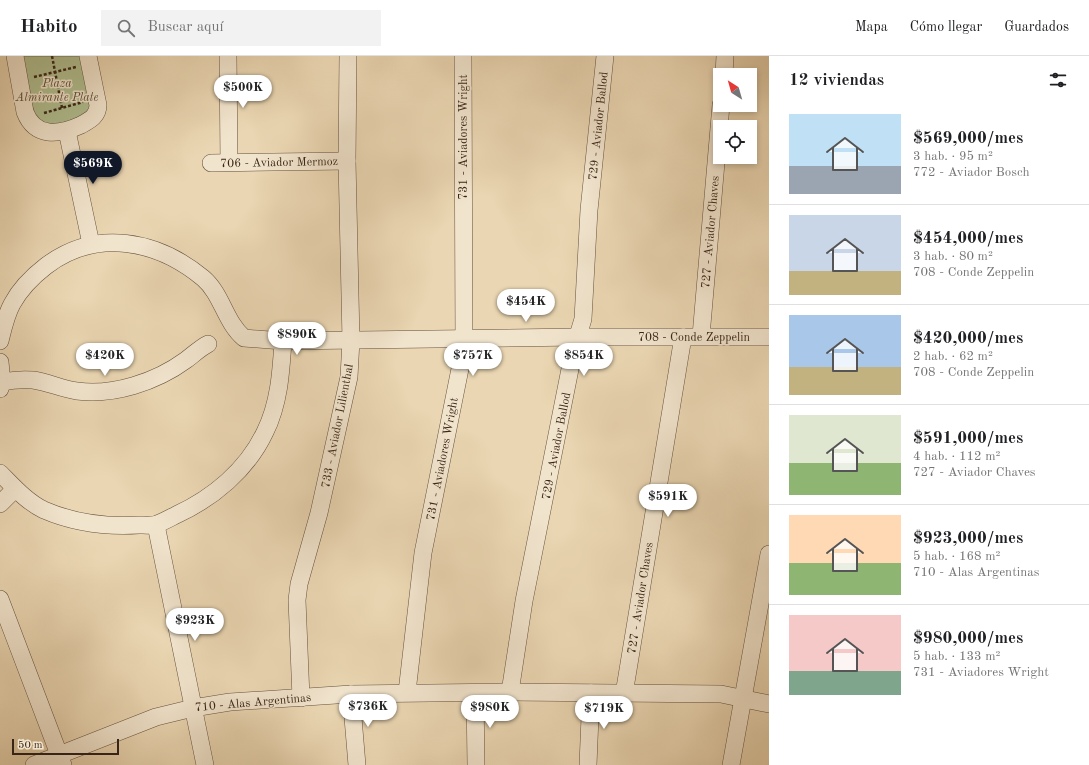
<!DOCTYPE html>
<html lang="es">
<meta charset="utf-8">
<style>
body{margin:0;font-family:"Old Standard TT",serif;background:#f2f2f2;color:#202124;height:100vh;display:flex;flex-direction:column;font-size:15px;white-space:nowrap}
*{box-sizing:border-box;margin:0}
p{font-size:13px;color:#757577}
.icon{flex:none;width:22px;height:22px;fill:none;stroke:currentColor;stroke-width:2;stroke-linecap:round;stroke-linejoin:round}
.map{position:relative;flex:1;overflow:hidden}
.details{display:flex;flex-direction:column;background:#fff;width:320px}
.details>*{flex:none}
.needle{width:26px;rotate:323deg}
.fabs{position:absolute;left:713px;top:12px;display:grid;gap:8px}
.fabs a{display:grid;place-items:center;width:44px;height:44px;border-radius:0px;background:#fff;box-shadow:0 2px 6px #0003;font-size:20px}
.scale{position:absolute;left:12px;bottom:10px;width:107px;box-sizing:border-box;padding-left:4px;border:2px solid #392517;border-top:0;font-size:11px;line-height:14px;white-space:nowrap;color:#392517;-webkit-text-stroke:3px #f1e4cd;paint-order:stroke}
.price{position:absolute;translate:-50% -34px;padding:0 9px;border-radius:14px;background:#fff;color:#222;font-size:13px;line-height:26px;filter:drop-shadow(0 1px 2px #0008)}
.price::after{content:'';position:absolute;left:50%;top:24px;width:12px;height:9px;margin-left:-6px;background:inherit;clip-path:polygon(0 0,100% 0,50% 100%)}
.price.selected{background:#111827;color:#fff}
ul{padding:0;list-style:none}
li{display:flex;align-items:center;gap:12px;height:100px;padding:0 20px}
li+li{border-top:1px solid #e0e0e0}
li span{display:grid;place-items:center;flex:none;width:112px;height:80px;border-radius:0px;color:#555}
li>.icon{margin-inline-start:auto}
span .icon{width:48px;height:48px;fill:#fffc;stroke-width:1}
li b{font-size:17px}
h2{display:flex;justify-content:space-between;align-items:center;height:48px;padding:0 20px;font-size:17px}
header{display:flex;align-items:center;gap:24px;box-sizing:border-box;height:56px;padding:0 20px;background:#fff;border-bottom:1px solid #e0e0e0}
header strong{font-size:19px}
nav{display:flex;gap:22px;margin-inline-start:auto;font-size:14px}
.search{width:280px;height:36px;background:#f2f2f2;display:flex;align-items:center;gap:10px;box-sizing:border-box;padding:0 14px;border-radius:0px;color:#757577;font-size:15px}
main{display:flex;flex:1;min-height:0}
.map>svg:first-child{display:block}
</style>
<header>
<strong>Habito</strong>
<div class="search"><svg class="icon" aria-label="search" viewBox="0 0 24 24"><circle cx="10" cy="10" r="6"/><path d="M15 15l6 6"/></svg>Buscar aquí</div>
<nav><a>Mapa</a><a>Cómo llegar</a><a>Guardados</a></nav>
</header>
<main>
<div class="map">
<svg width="769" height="709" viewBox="0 0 769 709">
<rect width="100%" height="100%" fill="#ead6b2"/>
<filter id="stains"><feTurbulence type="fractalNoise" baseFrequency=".005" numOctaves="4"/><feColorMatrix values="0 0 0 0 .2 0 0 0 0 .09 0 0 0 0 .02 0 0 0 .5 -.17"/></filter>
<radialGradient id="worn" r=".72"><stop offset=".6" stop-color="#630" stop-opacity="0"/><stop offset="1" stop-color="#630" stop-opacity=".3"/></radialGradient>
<!-- green -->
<path fill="#b0bf91" stroke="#747254" d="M18,0H82L93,52L68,69L37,67Z"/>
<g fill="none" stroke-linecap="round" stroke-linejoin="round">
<!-- minor casing -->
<g stroke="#65513e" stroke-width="18">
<g id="minor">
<path d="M15,0L25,56C35,82 59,79 81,69C90,64 98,60 98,49L88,0"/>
<path d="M228,0L229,106"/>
<path d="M724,19L725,0"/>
<path d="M67,75L91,188"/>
<path d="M211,107L347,105"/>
<path d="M701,280L721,49"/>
<path d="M0,285C3,273 6,259 12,248C20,233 33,220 46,210C96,172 157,184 203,222C222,238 225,266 244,282L283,285C281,317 279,348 265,376C247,414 213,442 176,459C170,462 163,466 157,468C152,470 144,469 139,469C106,471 74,467 44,454C27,446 13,430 0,417"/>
<path d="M283,285L579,281H769"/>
<path d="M0,306L2,326L0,333"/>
<path d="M2,326C12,324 22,323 33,324C48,326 62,333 77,335C113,340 156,326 186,304C193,299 200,292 208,288"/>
<path d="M0,448L15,433"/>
<path d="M156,469L205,709"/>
<path d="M0,543L63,709"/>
<path d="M407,636L423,497L464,293L463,0"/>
<path d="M510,636L524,545L574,293L583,263L589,154L605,0"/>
<path d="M475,637L476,709"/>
<path d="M351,638L357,709"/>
<path d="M624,638L683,281"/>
<path d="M301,642L297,544L299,528L319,457L349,321L351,284L347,105L348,0"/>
<path d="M34,709L156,661L193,652L230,646L351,638L510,636L721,638L769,648"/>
<path d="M588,709L591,637"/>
<path d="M731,709L769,498"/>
</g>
</g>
<!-- path -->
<g stroke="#392517" stroke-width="2.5" stroke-dasharray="3 2" stroke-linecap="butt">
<path d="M52,0L62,52"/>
<path d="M34,21L76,11"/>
<path d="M44,57L83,46"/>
</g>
<!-- minor -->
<use href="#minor" stroke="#f1e4cd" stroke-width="17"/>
</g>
<g text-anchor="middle" stroke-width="3" stroke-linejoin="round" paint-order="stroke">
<!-- park labels -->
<g font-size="12" font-style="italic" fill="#574c36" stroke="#f1e4cd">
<text x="57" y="31">Plaza<tspan x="57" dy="14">Almirante Plate</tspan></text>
</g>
<!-- street labels -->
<g font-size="12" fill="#392517" stroke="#f1e4cd">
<text transform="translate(598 70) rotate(-84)" y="4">729 - Aviador Ballod</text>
<text transform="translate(463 81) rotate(-90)" y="4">731 - Aviadores Wright</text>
<text transform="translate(279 106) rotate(-1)" y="4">706 - Aviador Mermoz</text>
<text transform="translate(710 176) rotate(-85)" y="4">727 - Aviador Chaves</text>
<text x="694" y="285">708 - Conde Zeppelin</text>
<text transform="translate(337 370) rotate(-79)" y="4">733 - Aviador Lilienthal</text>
<text transform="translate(556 390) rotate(-79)" y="4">729 - Aviador Ballod</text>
<text transform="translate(442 403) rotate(-79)" y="4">731 - Aviadores Wright</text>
<text transform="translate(640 542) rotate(-81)" y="4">727 - Aviador Chaves</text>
<text transform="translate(253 646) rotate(-5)" y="4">710 - Alas Argentinas</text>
</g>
</g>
<rect width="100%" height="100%" filter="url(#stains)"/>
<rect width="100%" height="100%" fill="url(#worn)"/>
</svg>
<div class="fabs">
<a><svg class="needle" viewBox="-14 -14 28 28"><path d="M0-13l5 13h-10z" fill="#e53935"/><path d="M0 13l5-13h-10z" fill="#757577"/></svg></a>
<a><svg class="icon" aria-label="locate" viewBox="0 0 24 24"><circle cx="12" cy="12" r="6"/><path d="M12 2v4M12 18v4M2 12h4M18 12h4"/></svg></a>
</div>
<div class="scale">50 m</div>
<b class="price" style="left:243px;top:53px">$500K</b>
<b class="price selected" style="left:93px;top:129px">$569K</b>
<b class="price" style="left:526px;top:267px">$454K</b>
<b class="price" style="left:297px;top:300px">$890K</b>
<b class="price" style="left:105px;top:321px">$420K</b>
<b class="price" style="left:473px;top:321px">$757K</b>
<b class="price" style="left:584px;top:321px">$854K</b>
<b class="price" style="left:668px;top:462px">$591K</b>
<b class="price" style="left:195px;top:586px">$923K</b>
<b class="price" style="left:368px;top:672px">$736K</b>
<b class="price" style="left:490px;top:673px">$980K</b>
<b class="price" style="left:604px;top:674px">$719K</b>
</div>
<section class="details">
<h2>12 viviendas<svg class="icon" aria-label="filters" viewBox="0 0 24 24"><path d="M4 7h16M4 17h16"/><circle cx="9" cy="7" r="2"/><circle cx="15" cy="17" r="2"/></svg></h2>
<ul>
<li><span style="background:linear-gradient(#bfe0f5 65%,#9aa5b1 0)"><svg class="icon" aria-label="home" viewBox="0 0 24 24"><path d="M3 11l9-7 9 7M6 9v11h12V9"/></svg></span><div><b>$569,000/mes</b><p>3 hab. · 95 m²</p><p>772 - Aviador Bosch</p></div></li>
<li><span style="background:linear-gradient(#c9d6e8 70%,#c2b280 0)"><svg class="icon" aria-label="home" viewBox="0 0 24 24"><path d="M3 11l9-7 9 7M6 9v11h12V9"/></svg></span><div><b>$454,000/mes</b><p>3 hab. · 80 m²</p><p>708 - Conde Zeppelin</p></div></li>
<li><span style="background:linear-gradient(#a9c7e8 65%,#c2b280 0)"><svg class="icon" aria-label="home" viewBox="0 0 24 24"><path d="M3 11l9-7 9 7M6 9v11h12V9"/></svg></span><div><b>$420,000/mes</b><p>2 hab. · 62 m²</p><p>708 - Conde Zeppelin</p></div></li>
<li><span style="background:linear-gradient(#dfe7d0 60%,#8fb573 0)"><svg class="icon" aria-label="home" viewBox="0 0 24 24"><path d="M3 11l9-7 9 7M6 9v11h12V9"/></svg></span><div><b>$591,000/mes</b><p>4 hab. · 112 m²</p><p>727 - Aviador Chaves</p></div></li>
<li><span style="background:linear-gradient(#ffd9b3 60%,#8fb573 0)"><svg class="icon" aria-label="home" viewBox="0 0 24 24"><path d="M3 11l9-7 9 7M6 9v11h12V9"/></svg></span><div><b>$923,000/mes</b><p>5 hab. · 168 m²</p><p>710 - Alas Argentinas</p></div></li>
<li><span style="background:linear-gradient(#f6c9c9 70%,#7fa58c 0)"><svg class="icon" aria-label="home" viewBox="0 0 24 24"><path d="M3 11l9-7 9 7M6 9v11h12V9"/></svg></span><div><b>$980,000/mes</b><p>5 hab. · 133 m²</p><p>731 - Aviadores Wright</p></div></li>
</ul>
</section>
</main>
